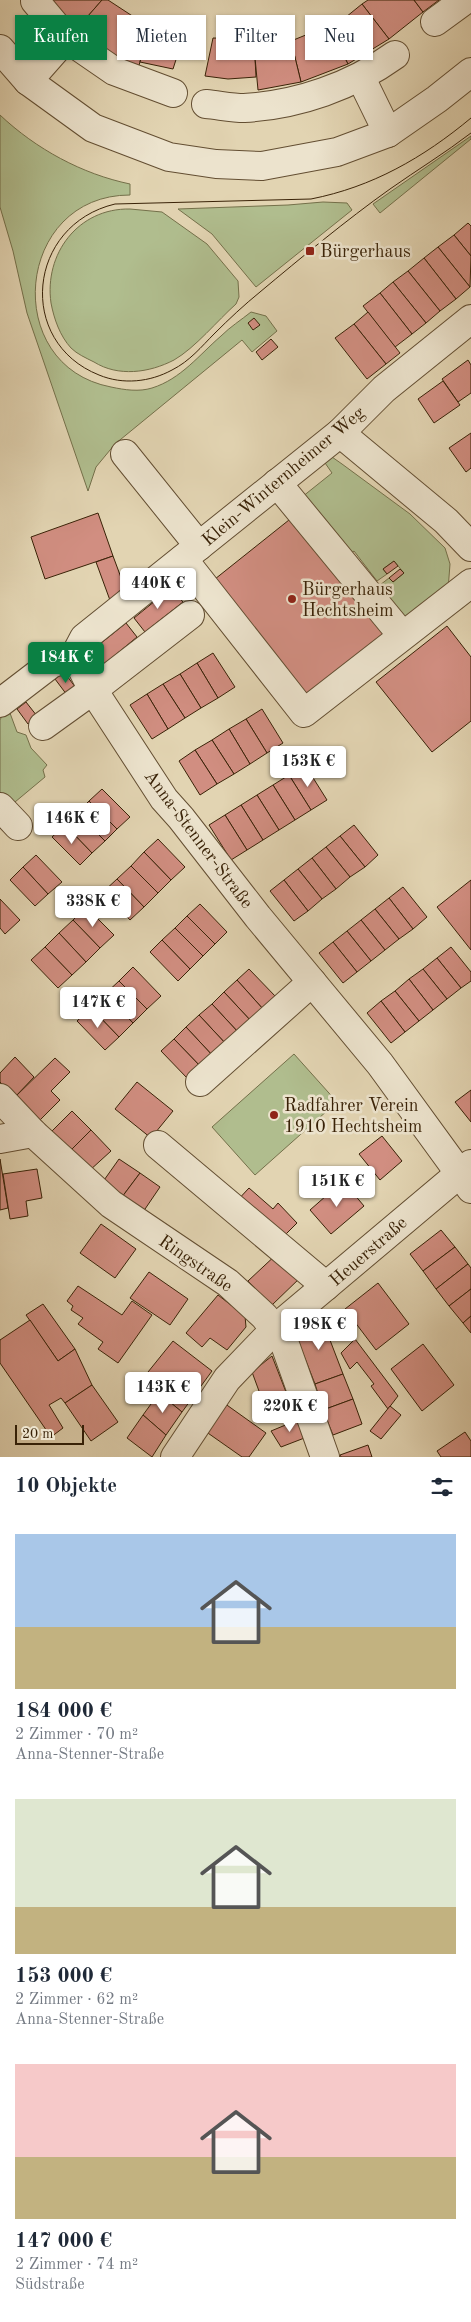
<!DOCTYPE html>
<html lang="de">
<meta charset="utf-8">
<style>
body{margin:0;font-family:"Old Standard TT",serif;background:#f2f2f3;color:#1f2937;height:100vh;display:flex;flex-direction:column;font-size:19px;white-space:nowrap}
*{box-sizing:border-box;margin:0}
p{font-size:16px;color:#747a83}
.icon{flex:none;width:28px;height:28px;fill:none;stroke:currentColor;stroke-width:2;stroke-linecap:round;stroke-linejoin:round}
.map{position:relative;height:1457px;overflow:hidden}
.drawer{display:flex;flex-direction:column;background:#fff;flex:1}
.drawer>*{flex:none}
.top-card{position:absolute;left:15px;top:15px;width:441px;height:45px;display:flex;gap:10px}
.scale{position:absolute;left:15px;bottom:12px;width:69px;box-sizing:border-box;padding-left:5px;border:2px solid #392207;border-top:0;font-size:14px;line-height:18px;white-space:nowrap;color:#392207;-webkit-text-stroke:4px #ece3cd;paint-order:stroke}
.price{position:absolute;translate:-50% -42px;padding:0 11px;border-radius:5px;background:#fff;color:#222;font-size:16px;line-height:32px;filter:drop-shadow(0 1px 2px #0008)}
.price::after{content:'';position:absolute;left:50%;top:30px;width:15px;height:11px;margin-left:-8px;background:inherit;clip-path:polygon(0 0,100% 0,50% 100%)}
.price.on{background:#0b8043;color:#fff}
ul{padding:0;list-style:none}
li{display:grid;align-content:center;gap:10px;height:265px;padding:0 15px}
li span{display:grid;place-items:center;height:155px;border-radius:0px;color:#555}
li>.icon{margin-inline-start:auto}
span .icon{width:90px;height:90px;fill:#fffc;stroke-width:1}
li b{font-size:21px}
h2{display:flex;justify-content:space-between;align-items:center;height:60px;padding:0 15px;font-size:21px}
.pill{padding:0 18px;border-radius:0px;background:#fff;box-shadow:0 1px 4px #0004;font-size:18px;line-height:45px}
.pill.on{background:#0b8043;color:#fff}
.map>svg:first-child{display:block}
</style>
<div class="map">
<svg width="471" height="1457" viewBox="0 0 471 1457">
<rect width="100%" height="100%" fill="#e2d4b2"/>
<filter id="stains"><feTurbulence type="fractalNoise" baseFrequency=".004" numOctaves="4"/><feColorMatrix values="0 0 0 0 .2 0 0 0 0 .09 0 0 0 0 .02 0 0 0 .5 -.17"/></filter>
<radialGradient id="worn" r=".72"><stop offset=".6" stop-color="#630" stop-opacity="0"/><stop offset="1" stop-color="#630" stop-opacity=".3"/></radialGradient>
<!-- green -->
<g fill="#b0bd8e" stroke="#74704a">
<path d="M0,115C36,149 82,174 130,184V195C15,195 0,366 111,387C125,390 139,392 152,388C181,379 199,355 221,336C230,327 241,320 251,312L266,316L277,331L252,352L242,340L115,444L96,467L88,491L27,313L13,251L0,207Z"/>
<path d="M471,136V139L380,213L373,204Z"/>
<path d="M323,202L347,203L352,210L256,287L212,234L178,209L288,205Z"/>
<path d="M130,209L162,212L207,244L238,281L239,297L236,304C218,320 195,348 174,360C149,373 118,377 94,362C86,358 77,354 71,348C60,336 54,319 51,303C44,254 78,208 130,209Z"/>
<path d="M327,457H332L342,464L410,514L445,548L450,564L448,590L419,620L400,619L387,602L391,599L380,585L389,578L393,582L404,573L394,561L383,569L387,574L377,581L354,551L349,555L302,497L332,473L323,460Z"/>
<path d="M7,705L17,732L26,735L31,748L47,765L43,770L45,777L15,802L17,805L12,809L0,796V720Z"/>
<path d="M294,1054L337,1102L255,1175L212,1127Z"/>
</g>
<!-- building -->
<g fill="#d18e81" stroke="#392207">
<path d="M44,0H102L74,32Z"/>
<path d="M102,0H108L137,19L133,23L149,29L138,69L116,62L74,32Z"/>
<path d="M368,0H414L423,12L389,39L362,4Z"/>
<path d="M414,0H439L423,12Z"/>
<path d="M362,4L389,39L348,64L328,26L346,17Z"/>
<path d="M159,16L187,25L173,69L140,62L149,29L154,31Z"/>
<path d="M328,26L348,64L301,82L291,41Z"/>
<path d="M213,38L254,39L256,77L228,79L205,76Z"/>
<path d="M291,41L301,82L258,90L254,47Z"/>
<path d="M468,223L471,226V256L454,235Z"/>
<path d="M454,235L471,256L470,287L438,247Z"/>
<path d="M438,247L470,287L456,299L424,258Z"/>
<path d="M424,258L456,299L440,311L408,271Z"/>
<path d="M408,271L440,311L426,323L393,282Z"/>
<path d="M393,282L426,323L412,334L380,293Z"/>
<path d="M380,293L412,334L395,347L363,306Z"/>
<path d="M368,312L400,353L386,364L354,324Z"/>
<path d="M254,318L260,325L253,330L248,323Z"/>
<path d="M354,324L386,364L367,379L335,338Z"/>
<path d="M271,339L278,347L262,360L256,352Z"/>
<path d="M468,360L471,365V393L458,402L442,379Z"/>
<path d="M443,381L460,405L434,423L418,399Z"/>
<path d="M471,433V468L466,472L449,448Z"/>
<path d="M98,513L113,556L45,579L31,537Z"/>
<path d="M294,516L391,637L306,704L210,583Z"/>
<path d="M113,556L126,591L111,603L96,562Z"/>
<path d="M394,561L398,566L387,574L383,569Z"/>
<path d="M400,569L404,573L393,582L389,578Z"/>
<path d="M171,588L183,602L145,632L134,618Z"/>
<path d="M126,623L137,637L102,666L90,652Z"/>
<path d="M447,626L471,657V721L432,752L376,682Z"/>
<path d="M213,653L235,687L218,698L197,663Z"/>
<path d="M197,663L218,698L201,708L180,674Z"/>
<path d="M64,672L76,688L67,695L55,679Z"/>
<path d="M180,674L201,708L185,718L163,684Z"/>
<path d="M163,684L185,718L168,729L147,694Z"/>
<path d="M147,694L168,729L152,739L130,705Z"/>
<path d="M26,702L37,716L28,724L17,709Z"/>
<path d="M262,709L283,743L267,753L246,719Z"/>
<path d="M246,719L267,753L250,764L229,729Z"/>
<path d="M229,729L250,764L234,774L212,740Z"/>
<path d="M212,740L234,774L217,784L195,750Z"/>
<path d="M195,750L217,784L200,795L179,761Z"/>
<path d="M305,765L327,800L311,810L289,775Z"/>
<path d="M289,775L311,810L295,820L273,785Z"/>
<path d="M273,785L295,820L279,830L257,795Z"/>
<path d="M102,789L130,817L117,829L89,801Z"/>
<path d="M257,795L279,830L263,840L241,805Z"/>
<path d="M89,801L117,829L105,841L77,813Z"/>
<path d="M241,805L263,840L247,850L225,815Z"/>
<path d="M77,813L105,841L92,853L65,825Z"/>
<path d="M225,815L247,850L231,860L209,825Z"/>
<path d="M65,825L92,853L80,865L52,837Z"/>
<path d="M354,825L378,855L365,867L340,836Z"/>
<path d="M340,836L365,867L350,877L326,847Z"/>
<path d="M158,839L185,867L171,880L144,852Z"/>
<path d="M326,847L350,877L336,889L312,858Z"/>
<path d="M144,852L171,880L158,893L131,866Z"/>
<path d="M36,855L62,882L48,894L23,867Z"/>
<path d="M312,858L336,889L322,899L298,869Z"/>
<path d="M131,866L158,893L144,907L117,879Z"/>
<path d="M23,867L48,894L35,906L10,880Z"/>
<path d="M298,869L322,899L308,911L284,880Z"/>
<path d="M117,879L144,907L130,920L103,892Z"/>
<path d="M284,880L308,911L294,921L270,891Z"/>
<path d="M471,880V950L437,907Z"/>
<path d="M403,887L427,917L413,929L389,898Z"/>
<path d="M389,898L413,929L399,939L375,909Z"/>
<path d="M0,899L20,920L5,934L0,928Z"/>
<path d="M200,904L227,932L215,944L187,916Z"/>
<path d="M86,907L114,935L100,948L73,920Z"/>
<path d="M375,909L399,939L385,950L361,920Z"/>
<path d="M187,916L215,944L203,956L175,928Z"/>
<path d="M73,920L100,948L86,962L59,933Z"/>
<path d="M361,920L385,950L371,961L347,931Z"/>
<path d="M175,928L203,956L190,969L162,940Z"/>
<path d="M347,931L371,961L357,972L333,942Z"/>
<path d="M59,933L86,962L72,975L45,947Z"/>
<path d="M162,940L190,969L178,981L150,952Z"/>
<path d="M333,942L357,972L343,983L319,953Z"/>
<path d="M45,947L72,975L58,988L31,960Z"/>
<path d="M451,947L471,972V981L461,988L437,958Z"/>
<path d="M437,958L461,988L447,999L423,969Z"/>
<path d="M133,967L161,996L147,1009L119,981Z"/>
<path d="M249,969L276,997L263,1009L237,980Z"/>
<path d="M423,969L447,999L433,1010L409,979Z"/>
<path d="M409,979L433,1010L419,1021L395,991Z"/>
<path d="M237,980L263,1009L251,1021L224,992Z"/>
<path d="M119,981L147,1009L133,1023L105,994Z"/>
<path d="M395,991L419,1021L405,1032L381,1001Z"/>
<path d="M224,992L251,1021L238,1032L212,1004Z"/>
<path d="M105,994L133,1023L119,1037L91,1008Z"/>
<path d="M381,1001L405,1032L391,1043L367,1013Z"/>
<path d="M212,1004L238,1032L226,1044L199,1015Z"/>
<path d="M91,1008L119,1037L105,1050L77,1021Z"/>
<path d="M199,1015L226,1044L213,1056L186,1027Z"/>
<path d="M186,1027L213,1056L201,1067L174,1039Z"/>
<path d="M174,1039L201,1067L188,1079L161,1051Z"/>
<path d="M15,1057L34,1077L15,1097L0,1082V1073Z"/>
<path d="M55,1058L70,1072L51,1091L60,1100L39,1121L15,1097Z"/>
<path d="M137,1082L173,1111L151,1138L115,1109Z"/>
<path d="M471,1090V1122L455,1102Z"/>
<path d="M72,1111L91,1130L70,1151L51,1132Z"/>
<path d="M91,1130L111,1151L89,1171L70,1151Z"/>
<path d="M382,1136L402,1161L380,1180L359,1154Z"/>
<path d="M0,1159L8,1208L0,1210Z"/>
<path d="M119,1159L140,1173L122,1197L102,1183Z"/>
<path d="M37,1169L42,1198L26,1201L28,1216L10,1219L3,1174Z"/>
<path d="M140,1173L160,1187L143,1212L122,1197Z"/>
<path d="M343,1181L364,1206L331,1234L310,1210Z"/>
<path d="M249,1188L273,1209L278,1203L297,1223L279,1241L234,1204Z"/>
<path d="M101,1224L136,1249L115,1278L80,1253Z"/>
<path d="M441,1230L455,1247L423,1271L410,1254Z"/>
<path d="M455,1247L468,1264L436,1289L423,1271Z"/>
<path d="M279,1252L302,1276L272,1305L248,1281Z"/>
<path d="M468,1264L471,1268V1289L449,1306L436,1289Z"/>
<path d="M149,1272L188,1299L170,1325L130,1298Z"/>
<path d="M378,1283L409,1324L376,1350L345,1309Z"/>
<path d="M78,1286L122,1315L132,1301L152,1315L118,1363L98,1349L103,1342L78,1324L83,1318L71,1310L73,1306L67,1301Z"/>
<path d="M471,1289V1316L463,1323L449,1306Z"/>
<path d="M218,1295L245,1316L246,1327L227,1350L210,1338L202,1347L186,1333Z"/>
<path d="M43,1304L75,1349L58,1361L26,1315Z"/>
<path d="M320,1314L343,1374L315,1384L295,1333Z"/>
<path d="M471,1316V1333L463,1323Z"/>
<path d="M30,1320L58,1361L75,1349L92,1385L65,1403L61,1398L49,1405L63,1428L51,1437L0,1363V1340Z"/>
<path d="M355,1339L398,1396L388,1409L371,1386L374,1384L357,1362L350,1369L341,1353Z"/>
<path d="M173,1341L212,1371L182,1412L159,1393L165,1385L148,1372Z"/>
<path d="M423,1344L454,1385L422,1411L391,1369Z"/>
<path d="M272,1356L293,1410L270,1421L252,1372Z"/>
<path d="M343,1374L353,1399L323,1410L315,1384Z"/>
<path d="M92,1385L118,1422L91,1441L65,1403Z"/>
<path d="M159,1393L182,1412L166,1435L143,1415Z"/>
<path d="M353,1399L362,1424L333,1435L323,1410Z"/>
<path d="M224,1403L266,1433L249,1457H242L205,1431Z"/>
<path d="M390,1406L401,1415L381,1439L370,1431Z"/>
<path d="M143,1415L166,1435L152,1457L127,1438Z"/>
<path d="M300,1419L307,1437L281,1447L271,1431Z"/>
<path d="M465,1432L471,1441V1457H441L437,1451Z"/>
<path d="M368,1445L372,1457H341L340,1455Z"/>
</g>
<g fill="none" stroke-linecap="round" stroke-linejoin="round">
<!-- minor casing -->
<g stroke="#634e32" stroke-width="30">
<g id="minor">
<path d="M35,1L66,38"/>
<path d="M435,22L465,0"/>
<path d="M0,49L28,81L93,128L169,157L216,164L262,166L337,152L388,133L437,99L471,72"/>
<path d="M361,78L388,133"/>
<path d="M28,81L66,38L114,71L173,93"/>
<path d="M206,104C218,105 232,108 244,108C298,105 352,86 395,55"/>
<path d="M340,433L446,521L471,547"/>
<path d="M125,454L199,546"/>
<path d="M277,483L402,635"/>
<path d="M183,559L304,713L471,583"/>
<path d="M75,655L93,690L164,799L181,818L258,917L380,1064L471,1189"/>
<path d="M0,703L51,664L75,655L84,638L340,433L384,389L471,319"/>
<path d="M43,726L93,690L190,615"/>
<path d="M0,807L18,826"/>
<path d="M200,1082L312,982"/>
<path d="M0,1098L33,1133L111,1204L228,1283L264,1316L283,1339L325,1457"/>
<path d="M0,1139L33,1133"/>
<path d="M158,1145L326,1286"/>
<path d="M175,1457L227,1379L276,1328L471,1164"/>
</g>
</g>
<!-- minor -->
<use href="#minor" stroke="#ece3cd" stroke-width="28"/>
<!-- tram -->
<path stroke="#392207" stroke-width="1" d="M471,118C423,158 372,187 311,199L115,204C27,225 16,342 99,375C123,385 150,382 172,370C190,361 201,347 215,333C229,319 244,305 260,292C302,257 345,221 390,189C417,170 445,153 471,133"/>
</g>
<!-- markers -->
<g fill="#8f2418" stroke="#ece3cd" stroke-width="2">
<rect x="305" y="246" width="10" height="10" rx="2.5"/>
<circle cx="292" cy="599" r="5"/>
<circle cx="274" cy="1115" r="5"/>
</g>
<g text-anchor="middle" stroke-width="5" stroke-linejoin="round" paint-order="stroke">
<!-- poi labels -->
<g font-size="18" fill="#392207" stroke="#ece3cd" text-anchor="start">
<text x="320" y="257">Bürgerhaus</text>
<text x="302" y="595">Bürgerhaus<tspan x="302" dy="21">Hechtsheim</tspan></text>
<text x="284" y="1111">Radfahrer Verein<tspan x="284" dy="21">1910 Hechtsheim</tspan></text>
</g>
<!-- street labels -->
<g font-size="18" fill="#392207" stroke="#ece3cd">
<text transform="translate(283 476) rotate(-40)" y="6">Klein-Winternheimer Weg</text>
<text transform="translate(199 839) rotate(53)" y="6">Anna-Stenner-Straße</text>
<text transform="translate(368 1251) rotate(-41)" y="6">Heuerstraße</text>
<text transform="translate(196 1263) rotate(35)" y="6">Ringstraße</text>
</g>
</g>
<rect width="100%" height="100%" filter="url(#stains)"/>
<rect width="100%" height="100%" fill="url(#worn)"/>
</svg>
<div class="scale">20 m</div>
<b class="price" style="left:158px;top:610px">440K €</b>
<b class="price on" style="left:66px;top:684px">184K €</b>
<b class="price" style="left:308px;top:788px">153K €</b>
<b class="price" style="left:72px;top:845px">146K €</b>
<b class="price" style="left:93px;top:928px">338K €</b>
<b class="price" style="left:98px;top:1029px">147K €</b>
<b class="price" style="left:337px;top:1208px">151K €</b>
<b class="price" style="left:319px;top:1351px">198K €</b>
<b class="price" style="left:163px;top:1414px">143K €</b>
<b class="price" style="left:290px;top:1433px">220K €</b>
<div class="top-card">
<a class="pill on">Kaufen</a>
<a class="pill">Mieten</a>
<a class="pill">Filter</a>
<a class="pill">Neu</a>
</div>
</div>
<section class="drawer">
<h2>10 Objekte<svg class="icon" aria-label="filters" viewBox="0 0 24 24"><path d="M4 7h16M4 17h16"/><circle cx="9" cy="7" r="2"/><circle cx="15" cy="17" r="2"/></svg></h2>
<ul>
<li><span style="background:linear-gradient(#a9c7e8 60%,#c2b280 0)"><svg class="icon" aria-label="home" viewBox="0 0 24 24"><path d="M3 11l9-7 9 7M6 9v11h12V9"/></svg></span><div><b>184 000 €</b><p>2 Zimmer · 70 m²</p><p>Anna-Stenner-Straße</p></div></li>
<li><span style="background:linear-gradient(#dfe7d0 70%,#c2b280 0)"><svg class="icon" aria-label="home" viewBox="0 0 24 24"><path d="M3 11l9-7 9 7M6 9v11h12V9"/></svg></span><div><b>153 000 €</b><p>2 Zimmer · 62 m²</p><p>Anna-Stenner-Straße</p></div></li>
<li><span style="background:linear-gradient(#f6c9c9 60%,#c2b280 0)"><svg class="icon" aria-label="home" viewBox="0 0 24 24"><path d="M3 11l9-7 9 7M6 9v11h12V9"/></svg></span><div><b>147 000 €</b><p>2 Zimmer · 74 m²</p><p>Südstraße</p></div></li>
</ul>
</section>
